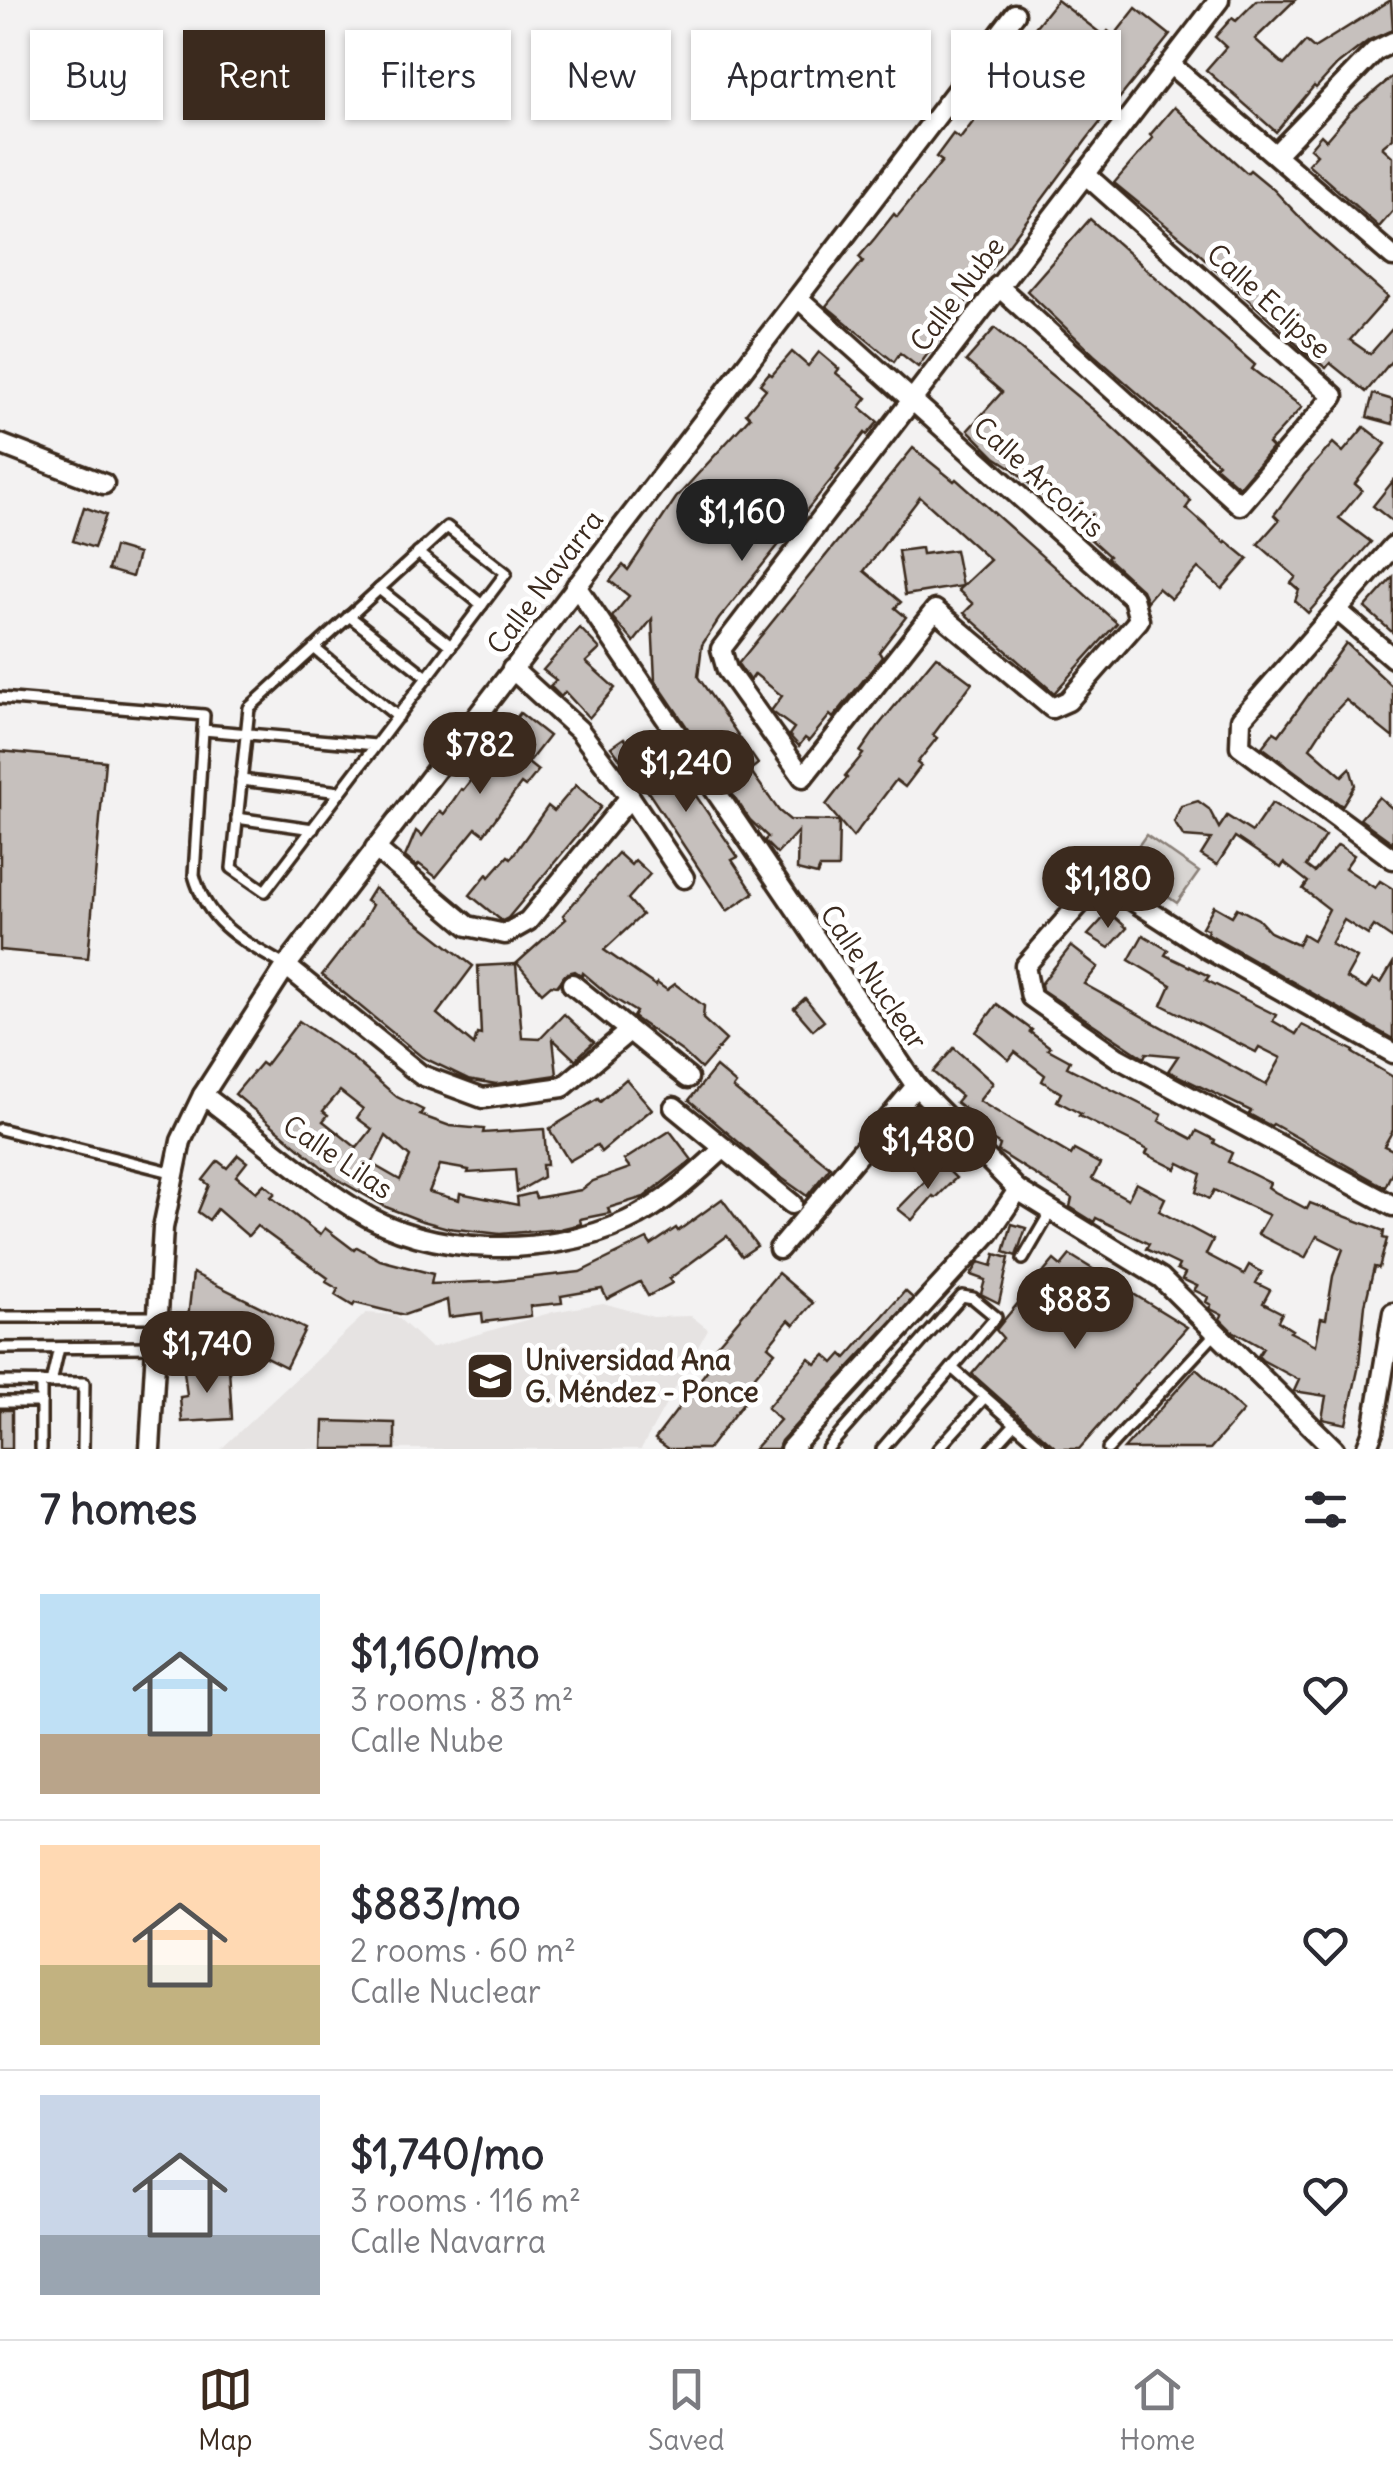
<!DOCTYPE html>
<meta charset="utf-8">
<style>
body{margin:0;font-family:Delius,sans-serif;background:#f7f7f7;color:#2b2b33;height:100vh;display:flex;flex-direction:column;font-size:38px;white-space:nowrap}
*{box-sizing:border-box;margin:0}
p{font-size:32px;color:#7c7c81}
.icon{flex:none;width:55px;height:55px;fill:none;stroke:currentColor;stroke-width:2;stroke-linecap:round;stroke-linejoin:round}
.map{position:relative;height:1449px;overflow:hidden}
.side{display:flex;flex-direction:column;background:#fff;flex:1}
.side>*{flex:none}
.guide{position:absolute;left:30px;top:30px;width:1335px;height:90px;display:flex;gap:20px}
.price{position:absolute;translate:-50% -85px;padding:0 22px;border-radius:35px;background:#3b2a1e;color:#fff;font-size:32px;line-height:65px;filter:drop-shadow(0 2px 5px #0008)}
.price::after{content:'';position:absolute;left:50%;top:60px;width:30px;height:22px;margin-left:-15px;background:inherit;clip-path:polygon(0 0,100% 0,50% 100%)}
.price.selected{background:#222;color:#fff}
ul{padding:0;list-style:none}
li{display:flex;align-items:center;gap:30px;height:250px;padding:0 40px}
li+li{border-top:2px solid #e1e1e2}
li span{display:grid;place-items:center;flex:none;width:280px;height:200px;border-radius:0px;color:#555}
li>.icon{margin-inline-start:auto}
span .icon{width:120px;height:120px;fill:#fffc;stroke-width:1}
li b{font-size:42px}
h2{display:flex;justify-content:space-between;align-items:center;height:120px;padding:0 40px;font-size:42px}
.pill{padding:0 35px;border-radius:0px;background:#fff;box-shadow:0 2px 8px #0004;font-size:35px;line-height:90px}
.pill.selected{background:#3b2a1e;color:#fff}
.dock{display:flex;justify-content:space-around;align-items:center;height:140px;border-top:2px solid #e1e1e2;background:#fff;font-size:28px;color:#7c7c81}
.dock a{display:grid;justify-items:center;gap:5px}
.dock .selected{color:#3b2a1e}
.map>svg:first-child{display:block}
</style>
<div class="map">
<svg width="1393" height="1449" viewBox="0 0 1393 1449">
<rect width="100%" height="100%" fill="#f3f2f2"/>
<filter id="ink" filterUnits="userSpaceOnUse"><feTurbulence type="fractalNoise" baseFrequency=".01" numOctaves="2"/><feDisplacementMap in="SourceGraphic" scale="20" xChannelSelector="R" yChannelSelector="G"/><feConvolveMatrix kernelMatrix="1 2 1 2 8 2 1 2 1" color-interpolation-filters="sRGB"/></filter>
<g filter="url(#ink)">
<!-- built -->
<path fill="#e6e3e2" d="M603,1303L653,1317L691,1316L708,1329L641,1449H221L366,1313L395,1315L431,1348L553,1312Z"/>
<!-- green -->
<path fill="#d8d5d2" stroke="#8a8078" stroke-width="2.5" d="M1146,835L1199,872L1177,903L1124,866Z"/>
<!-- building -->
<g fill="#c6c0bd" stroke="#3b2a1e" stroke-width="2.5" fill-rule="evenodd">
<path d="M1057,0L1104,36L1108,31L1114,36L1136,8L1170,35L1087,139L918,367L900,353L894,362L826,306L863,261L859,257L875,238L894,214L897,217L942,161L936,157L953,134L960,139L1002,84L994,78Z"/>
<path d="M1257,0H1295L1255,39L1284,65L1306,41L1314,48L1391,0L1393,30L1369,40L1337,65L1316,88L1314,86L1276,132L1206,70L1226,47L1215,37L1232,18L1236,21Z"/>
<path d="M1393,76V138L1382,147L1393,157V211L1379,227L1308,164L1317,154L1310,148L1321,135L1326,140L1350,112Z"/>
<path d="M1174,107L1247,173L1250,170L1273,189L1314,232L1388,297L1350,340L1370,354L1393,328V359L1366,392L1330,363L1326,368L1307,354L1190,245L1114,183L1153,138L1150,135Z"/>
<path d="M1090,219L1255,365L1252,369L1302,407L1268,444L1272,448L1239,487L1215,466L1218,463L1094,355L1027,291Z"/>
<path d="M995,328L1096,412L1191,501L1186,508L1225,543L1226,541L1248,559L1222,589L1198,568L1171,599L1158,588L1147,601L1142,590L1107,558L1109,556L1012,468L995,457L968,430L1002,392L966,361Z"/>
<path d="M792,352L808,366L819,352L839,369L836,373L867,398L860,407L878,422L867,435L865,433L837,469L839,470L719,619L702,645L698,677L758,764L750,770L779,811L790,820L839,821L838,868H820L817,875L797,870L798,831L777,854L764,841L768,837L750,820L655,680L652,619L634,642L612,617L629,596L610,581L623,565L628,570L676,498L750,417L746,413L766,389L760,384L769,373L772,375Z"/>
<path d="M1373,394L1393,400V424L1367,417Z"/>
<path d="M1364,427L1386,444L1355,484L1362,490L1339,518L1371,542L1308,613L1295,601L1299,590L1291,583L1296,577L1258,544L1279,520L1274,515L1305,474L1333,443L1343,452Z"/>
<path d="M913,448L954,481L956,479L1117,623L1054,693L964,613L973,604L958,590L990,560L920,497L864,571L901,602L895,608L906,617L879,652L882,657L833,718L830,715L809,741L805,738L799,746L789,735L794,728L771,711L782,696L755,674L750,681L738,664Z"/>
<path d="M1393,481V522L1373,506Z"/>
<path d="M84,507L106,515L94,548L73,541Z"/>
<path d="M114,547L138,554L132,577L108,570Z"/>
<path d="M921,548L922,554L955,550L962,586L905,595L898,551Z"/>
<path d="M1393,577V633L1365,608Z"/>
<path d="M580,628L600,649L586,662L615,688L589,718L565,692L561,697L550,686L556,680L543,670Z"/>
<path d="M1346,643L1393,687V738L1346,700L1330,717L1310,748L1342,776L1350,768L1355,785L1342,806L1262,747L1274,732L1279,735Z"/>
<path d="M936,656L972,683L933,735L937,738L917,763L921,766L905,787L896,780L853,837L826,805L847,778L845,776L863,754L860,752L879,725Z"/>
<path d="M520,713L549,736L528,763L538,771L525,787L521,784L484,834L476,828L436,877L419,864L417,867L405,857L416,831L422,836L440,811L444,814L461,789L463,790L485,762L487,764L500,739Z"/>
<path d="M657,729L688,773L683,777L738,857L732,860L754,893L727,911L635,772L632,774L611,747L624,738L632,748Z"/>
<path d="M0,751L105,761L88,958L0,950Z"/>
<path d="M576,785L601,807L508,918L502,921L470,895L487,874L489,877L508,856L511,858L548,806L554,811Z"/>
<path d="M1379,797L1393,809V843L1360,819Z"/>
<path d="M1198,801L1209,809L1219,828L1227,816L1252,832L1272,803L1325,836L1306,866L1314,872L1338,845L1354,855L1345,868L1375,888L1380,881L1393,889V939L1374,926L1368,935L1344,920L1331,944L1357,958L1346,978L1366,989L1373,979L1381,983L1393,963V1039L1207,933L1208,930L1202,927L1214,906L1232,916L1237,908L1258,919L1270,932L1298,945L1303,934L1313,940L1329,909L1303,889L1308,882L1284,863L1281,868L1235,837L1217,865L1201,855L1211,839L1184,837L1174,822L1181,806Z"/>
<path d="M618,853L631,865L635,860L650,874L628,899L642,915L604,950L656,986L657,983L667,990L675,984L704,1006L703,1019L726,1040L701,1069L683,1052L633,1017L636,1012L610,996L583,973L582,976L575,971L567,973L557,986L551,985L542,993L517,963L566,919L563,915Z"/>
<path d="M374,888L473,966L437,1014L474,1045L477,1034L481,1035L478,966L516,964L522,1038L540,1039L564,1014L594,1042L575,1060L553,1039L557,1075L496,1084L468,1079L422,1057L322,975L361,925L372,905L366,901Z"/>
<path d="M1109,912L1127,928L1109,948L1088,935Z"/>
<path d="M1143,935L1168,950L1165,955L1209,976L1206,980L1276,1015L1273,1021L1296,1034L1302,1025L1354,1051L1353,1053L1393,1077V1130L1384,1146L1393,1150V1170L1385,1187L1273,1124L1271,1126L1249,1114L1251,1111L1168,1071L1178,1056L1146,1053L1144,1058L1042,990L1041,984L1071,946L1098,967L1084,984L1266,1085L1281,1058L1259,1047L1256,1052L1162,1005L1171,985L1129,960Z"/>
<path d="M805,998L824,1021L813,1030L794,1008Z"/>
<path d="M997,1004L1032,1030L1030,1032L1050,1047L1048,1049L1070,1061L1067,1067L1162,1115L1159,1121L1193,1139L1197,1131L1215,1140L1214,1143L1232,1153L1228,1162L1270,1183L1268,1187L1275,1192L1307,1209L1310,1203L1384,1231L1383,1238L1387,1239L1379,1268L1374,1267L1365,1305L1359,1365L1346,1424L1322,1419L1326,1396L1294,1391L1299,1380L1262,1360L1258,1356L1263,1348L1231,1330L1220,1319L1222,1315L1209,1308L1211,1305L1206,1302L1208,1297L1194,1290L1197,1286L1182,1279L1185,1273L1177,1269L1179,1265L1146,1249L1149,1244L1096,1218L1094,1222L1070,1207L1072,1198L998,1151L1000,1145L978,1131L983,1123L956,1102L961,1096L933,1072L954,1048L993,1083L979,1101L1071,1155L1074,1150L1100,1164L1092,1179L1128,1199L1136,1183L1165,1198L1159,1211L1213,1240L1206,1254L1244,1274L1249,1265L1262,1272L1256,1283L1270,1290L1263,1303L1282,1313L1278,1321L1292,1330L1290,1332L1316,1345L1321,1318L1326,1319L1333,1276L1343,1249L1317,1236L1305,1258L1281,1246L1258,1234L1269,1215L1214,1190L1209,1199L1196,1192L1201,1174L1179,1163L1176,1169L1146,1154L1148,1150L1079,1116L1081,1114L1057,1101L1061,1093L1042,1081L1045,1075L1015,1052L1009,1060L976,1032Z"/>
<path d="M299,1021L350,1056L397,1097L423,1110L420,1115L450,1126L484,1129L483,1133L544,1129L547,1165H542L543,1177L517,1192L515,1170L468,1173L469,1170L440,1165L429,1192L459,1200L460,1193L518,1205L517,1197L534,1193L536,1198L581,1190L593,1181L630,1168L624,1160L670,1131L692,1160L644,1197L608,1208L610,1213L580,1219L581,1224L560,1229L500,1234L448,1228L419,1220L386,1207L335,1178L235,1094L261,1063L265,1066ZM340,1091L363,1109L357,1118L372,1129L357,1148L323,1121L328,1115L323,1111ZM386,1136L410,1157L400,1180L372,1164Z"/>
<path d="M716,1067L736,1084L733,1088L830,1167L807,1196L776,1174L689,1100Z"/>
<path d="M626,1079L652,1109L601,1152L597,1145L569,1161L549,1129L598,1099L600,1102Z"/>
<path d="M238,1155L247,1162L236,1176L256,1192L264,1184L275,1193L271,1197L320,1235L325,1228L354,1250L357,1247L380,1260L433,1274L431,1284L499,1281L580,1272L647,1239L651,1245L676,1228L678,1231L722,1199L757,1246L742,1256L727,1236L669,1279L672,1283L648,1296L640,1282L607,1299L602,1289L561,1296L562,1303L530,1306L531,1316L483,1322L482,1313L449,1317L447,1300L404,1315L355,1303L353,1306L335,1295L338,1289L326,1282L328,1278L257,1226L248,1236L217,1209L209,1220L198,1212L209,1185L203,1180L218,1161L227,1168Z"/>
<path d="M942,1164L956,1178L936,1198L933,1196L912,1220L898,1209Z"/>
<path d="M1012,1224L1026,1228L1016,1256L1004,1252Z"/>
<path d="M995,1254L1009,1258L999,1303L981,1294L985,1280L971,1275L979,1262L992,1266Z"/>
<path d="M1070,1255L1187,1327L1079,1449H1057L972,1374L1003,1338L996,1330L1004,1320L1054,1260L1061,1266Z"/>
<path d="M193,1273L305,1329L286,1367L188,1318Z"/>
<path d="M778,1273L813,1303L794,1325L789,1320L768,1346L775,1352L750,1382L756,1386L708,1449H669L655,1439L722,1351L716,1346Z"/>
<path d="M905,1291L913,1298L781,1441L778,1449H754L780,1420L767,1408L809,1358L816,1364L825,1355L834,1363L842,1354L846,1358Z"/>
<path d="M173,1314H188L187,1355L172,1354Z"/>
<path d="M229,1368L232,1419L182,1422L180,1397L187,1396L184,1371Z"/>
<path d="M1196,1369L1243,1411L1210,1449H1124Z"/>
<rect x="0" y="1410" width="12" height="39"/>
<path d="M324,1421L395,1423V1449H323Z"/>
</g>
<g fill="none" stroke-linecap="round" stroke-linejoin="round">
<!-- lane casing -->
<g stroke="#3b2a1e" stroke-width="16">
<g id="lane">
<path d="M418,553L482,605"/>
<path d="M379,589L451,646"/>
<path d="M349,616L427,677"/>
<path d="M314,648L398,717"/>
<path d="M0,698L204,715L194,875C208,925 243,941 286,966"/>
<path d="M203,730L376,745L506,573L447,527L249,708L232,868L265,891L376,745"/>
<path d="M241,780L340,792"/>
<path d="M237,818L313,829"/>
<path d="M0,1129L175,1173"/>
<path d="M1023,1259L1051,1211"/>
<path d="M0,1317H158"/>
<path d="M0,1348L156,1347"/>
<path d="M952,1368L1044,1449"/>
<path d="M0,1382L84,1383L83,1449"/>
<path d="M51,1383L59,1348"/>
<path d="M0,1402H41"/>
<path d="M41,1449V1382"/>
<path d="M827,1449L962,1296L973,1298L996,1317L882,1449"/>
<path d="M938,1449L985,1397"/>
<path d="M992,1449L1015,1424"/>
<path d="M1108,1449L1216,1333"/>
</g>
</g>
<!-- street casing -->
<g stroke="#3b2a1e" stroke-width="25">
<g id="street">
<path d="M1171,65L1393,257"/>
<path d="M1276,154L1375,51L1393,42"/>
<path d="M998,286L1240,505L1334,396L1085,174"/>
<path d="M798,298L1133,598L1139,620L1068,701L1052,708L935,610L803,777L727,670L721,649L1219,0"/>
<path d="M0,444L104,484"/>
<path d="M1393,546L1241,719L1240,746L1393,859"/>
<path d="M576,586L916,1086L1018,1190L1161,1278L1334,1449"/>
<path d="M1337,610L1393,658"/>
<path d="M512,669L579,730L630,797L684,878"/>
<path d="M375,848L468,926L505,934L528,921L630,797"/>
<path d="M286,966L421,1075L483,1098L563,1087L629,1031"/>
<path d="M572,984L688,1078"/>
<path d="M1393,1053L1208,949L1112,887L1090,892L1025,966L1031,997L1118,1058L1393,1206"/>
<path d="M203,1095C253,1132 302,1176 355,1209C428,1257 549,1258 627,1221C664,1204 694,1176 724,1148"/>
<path d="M674,1107L792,1204"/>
<path d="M779,1249L916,1086"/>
<path d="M150,1449L163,1228L181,1141L203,1095L286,966L1015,14"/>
<path d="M790,1449L989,1233L1018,1190"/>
<path d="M1366,1449L1373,1431L1393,1313"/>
</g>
</g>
<!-- lane -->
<use href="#lane" stroke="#fff" stroke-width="9"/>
<!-- street -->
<use href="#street" stroke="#fff" stroke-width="18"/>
</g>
</g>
<!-- icons -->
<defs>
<g id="university-square" transform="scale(2.5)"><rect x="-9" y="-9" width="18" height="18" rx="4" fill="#3b2a1e" stroke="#fff"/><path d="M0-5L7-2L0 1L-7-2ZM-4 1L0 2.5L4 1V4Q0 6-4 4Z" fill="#fff"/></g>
</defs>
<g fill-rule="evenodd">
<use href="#university-square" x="490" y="1376"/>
</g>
<g text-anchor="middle" stroke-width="10" stroke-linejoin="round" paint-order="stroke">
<!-- street labels -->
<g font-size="28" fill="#3b2a1e" stroke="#fff">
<text transform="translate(957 294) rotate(-53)" y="10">Calle Nube</text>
<text transform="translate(1269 301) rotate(42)" y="10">Calle Eclipse</text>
<text transform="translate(1039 477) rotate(42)" y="10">Calle Arcoíris</text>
<text transform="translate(545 582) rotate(-53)" y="10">Calle Navarra</text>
<text transform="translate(874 977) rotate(56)" y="10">Calle Nuclear</text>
<text transform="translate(338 1157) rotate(34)" y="10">Calle Lilas</text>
</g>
<!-- poi labels -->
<g font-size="28" font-weight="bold" fill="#3b2a1e" stroke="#fff" text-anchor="start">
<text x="525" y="1370">Universidad Ana<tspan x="525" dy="32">G. Méndez - Ponce</tspan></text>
</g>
</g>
</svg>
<b class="price selected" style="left:742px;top:564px">$1,160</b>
<b class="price" style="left:480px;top:797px">$782</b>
<b class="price" style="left:686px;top:815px">$1,240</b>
<b class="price" style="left:1108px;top:931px">$1,180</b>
<b class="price" style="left:928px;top:1192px">$1,480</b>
<b class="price" style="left:1075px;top:1352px">$883</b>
<b class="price" style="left:207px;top:1396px">$1,740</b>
<div class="guide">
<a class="pill">Buy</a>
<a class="pill selected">Rent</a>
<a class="pill">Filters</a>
<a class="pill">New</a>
<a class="pill">Apartment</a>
<a class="pill">House</a>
</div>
</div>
<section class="side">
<h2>7 homes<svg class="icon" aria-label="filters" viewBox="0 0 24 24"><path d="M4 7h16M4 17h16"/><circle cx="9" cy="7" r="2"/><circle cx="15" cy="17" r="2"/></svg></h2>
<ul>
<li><span style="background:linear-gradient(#bfe0f5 70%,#b9a48a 0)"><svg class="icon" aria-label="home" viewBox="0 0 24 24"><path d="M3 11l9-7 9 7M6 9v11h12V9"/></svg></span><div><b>$1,160/mo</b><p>3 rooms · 83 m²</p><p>Calle Nube</p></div><svg class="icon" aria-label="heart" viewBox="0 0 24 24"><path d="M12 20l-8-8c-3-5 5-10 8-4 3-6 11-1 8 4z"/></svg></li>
<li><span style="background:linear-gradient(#ffd9b3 60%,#c2b280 0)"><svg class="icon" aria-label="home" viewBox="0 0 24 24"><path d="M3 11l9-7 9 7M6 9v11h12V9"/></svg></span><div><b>$883/mo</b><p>2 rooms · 60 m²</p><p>Calle Nuclear</p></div><svg class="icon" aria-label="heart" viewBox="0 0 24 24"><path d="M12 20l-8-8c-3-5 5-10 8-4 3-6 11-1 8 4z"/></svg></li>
<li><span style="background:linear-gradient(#c9d6e8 70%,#9aa5b1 0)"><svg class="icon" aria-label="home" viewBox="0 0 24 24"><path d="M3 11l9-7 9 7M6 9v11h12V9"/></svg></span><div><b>$1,740/mo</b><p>3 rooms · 116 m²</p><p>Calle Navarra</p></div><svg class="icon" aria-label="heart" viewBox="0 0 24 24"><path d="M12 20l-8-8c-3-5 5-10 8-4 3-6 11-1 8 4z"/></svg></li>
</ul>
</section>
<nav class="dock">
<a class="selected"><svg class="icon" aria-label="map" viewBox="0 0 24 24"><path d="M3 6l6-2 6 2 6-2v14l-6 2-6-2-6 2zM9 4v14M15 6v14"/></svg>Map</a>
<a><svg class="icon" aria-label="saved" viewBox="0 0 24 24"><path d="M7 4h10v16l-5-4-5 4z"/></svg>Saved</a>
<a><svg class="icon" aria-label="home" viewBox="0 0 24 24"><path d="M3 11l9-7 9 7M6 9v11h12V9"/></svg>Home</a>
</nav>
